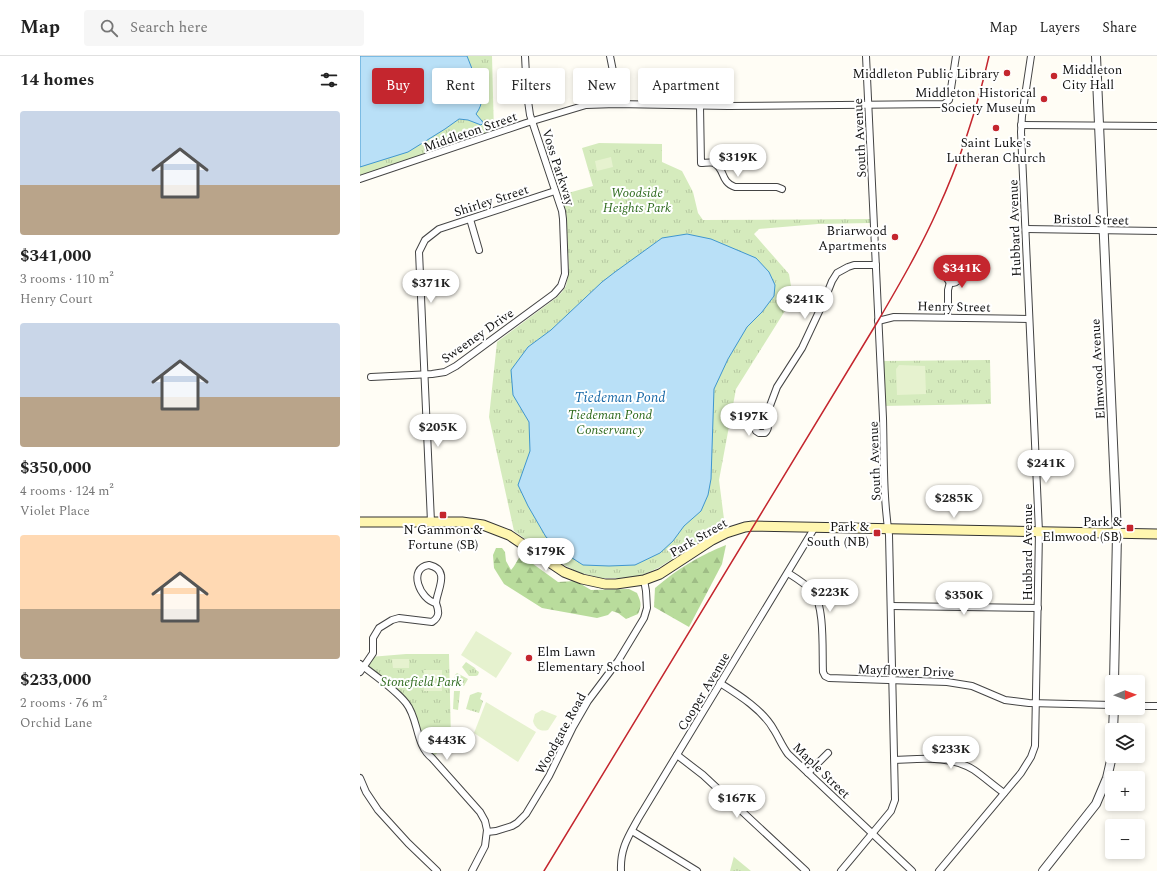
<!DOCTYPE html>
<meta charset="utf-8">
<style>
body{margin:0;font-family:Spectral,serif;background:#f6f6f6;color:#222;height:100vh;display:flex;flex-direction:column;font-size:15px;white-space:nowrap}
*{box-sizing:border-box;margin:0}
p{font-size:13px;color:#767676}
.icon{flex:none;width:22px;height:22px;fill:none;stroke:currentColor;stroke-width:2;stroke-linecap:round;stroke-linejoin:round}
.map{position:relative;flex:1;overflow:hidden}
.panel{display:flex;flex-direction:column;background:#fff;width:360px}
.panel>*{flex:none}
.guide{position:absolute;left:12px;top:12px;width:380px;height:36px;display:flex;gap:8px}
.needle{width:26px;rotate:89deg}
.tools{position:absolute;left:745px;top:619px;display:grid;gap:8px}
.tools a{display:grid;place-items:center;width:40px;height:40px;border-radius:4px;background:#fff;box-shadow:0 2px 6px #0003;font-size:20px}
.price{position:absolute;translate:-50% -34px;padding:0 9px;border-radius:14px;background:#fff;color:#222;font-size:13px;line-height:26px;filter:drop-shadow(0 1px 2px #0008)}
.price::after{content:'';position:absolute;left:50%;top:24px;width:12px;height:9px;margin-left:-6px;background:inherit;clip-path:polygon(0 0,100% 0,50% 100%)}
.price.current{background:#c4262e;color:#fff}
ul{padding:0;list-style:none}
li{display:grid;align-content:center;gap:8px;height:212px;padding:0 20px}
li span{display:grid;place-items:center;height:124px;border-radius:4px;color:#555}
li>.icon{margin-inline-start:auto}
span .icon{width:72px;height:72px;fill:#fffc;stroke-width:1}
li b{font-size:17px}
h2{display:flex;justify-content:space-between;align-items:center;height:48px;padding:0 20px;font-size:17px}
.pill{padding:0 14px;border-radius:4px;background:#fff;box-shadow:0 2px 6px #0003;font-size:14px;line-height:36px}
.pill.current{background:#c4262e;color:#fff}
header{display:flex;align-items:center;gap:24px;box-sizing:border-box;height:56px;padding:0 20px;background:#fff;border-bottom:1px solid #e0e0e0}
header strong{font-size:19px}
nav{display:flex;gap:22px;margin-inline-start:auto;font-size:14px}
.search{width:280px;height:36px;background:#f6f6f6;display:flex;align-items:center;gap:10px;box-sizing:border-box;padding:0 14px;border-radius:4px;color:#767676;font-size:15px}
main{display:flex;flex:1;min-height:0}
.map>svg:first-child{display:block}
</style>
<header>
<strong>Map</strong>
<div class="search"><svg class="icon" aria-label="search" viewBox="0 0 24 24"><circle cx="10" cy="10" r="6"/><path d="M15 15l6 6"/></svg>Search here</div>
<nav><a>Map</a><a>Layers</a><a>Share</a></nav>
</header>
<main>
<section class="panel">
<h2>14 homes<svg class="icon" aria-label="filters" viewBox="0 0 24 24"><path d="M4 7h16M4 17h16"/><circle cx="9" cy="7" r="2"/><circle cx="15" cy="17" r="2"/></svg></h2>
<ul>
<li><span style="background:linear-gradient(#c9d6e8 60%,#b9a48a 0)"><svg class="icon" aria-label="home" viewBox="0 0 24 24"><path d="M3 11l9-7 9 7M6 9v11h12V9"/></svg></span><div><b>$341,000</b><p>3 rooms · 110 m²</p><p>Henry Court</p></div></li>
<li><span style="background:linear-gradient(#c9d6e8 60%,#b9a48a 0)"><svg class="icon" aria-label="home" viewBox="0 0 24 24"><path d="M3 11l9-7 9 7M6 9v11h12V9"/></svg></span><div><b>$350,000</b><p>4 rooms · 124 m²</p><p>Violet Place</p></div></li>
<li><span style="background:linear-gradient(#ffd9b3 60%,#b9a48a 0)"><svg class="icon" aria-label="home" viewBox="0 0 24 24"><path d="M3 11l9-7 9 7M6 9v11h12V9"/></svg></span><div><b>$233,000</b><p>2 rooms · 76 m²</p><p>Orchid Lane</p></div></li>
</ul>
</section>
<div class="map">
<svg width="797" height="815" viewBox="0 0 797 815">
<defs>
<pattern id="forest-firs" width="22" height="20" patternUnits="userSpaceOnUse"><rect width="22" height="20" fill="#b9dc9c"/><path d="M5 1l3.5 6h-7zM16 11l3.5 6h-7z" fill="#9ebc85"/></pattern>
<pattern id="park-tufts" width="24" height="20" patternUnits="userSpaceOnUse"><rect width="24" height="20" fill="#d5ebbd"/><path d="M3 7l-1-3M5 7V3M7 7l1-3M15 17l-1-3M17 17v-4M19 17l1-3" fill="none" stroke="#b6c8a1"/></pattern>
</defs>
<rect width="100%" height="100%" fill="#fffdf5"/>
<!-- forest -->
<g fill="url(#forest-firs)">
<path d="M366,489L362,508L329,571L294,551L295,532C316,514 340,499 366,489Z"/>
<path d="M136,492H142L145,496L146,505L151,514C156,509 157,503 162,498L169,505L198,526L215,525L221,528L231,534L269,533L277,537C281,546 282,549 278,558L266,563L258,557L252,555L248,559L237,562L182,552L144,528L134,512L133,499Z"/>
</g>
<!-- park -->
<g fill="url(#park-tufts)">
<path d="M0,0H132L134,78L0,123Z"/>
<path d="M239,87L302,88V106L322,115L333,136L338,157L343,164L510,163V167L458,168L399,173L394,178L429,218L433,242L376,333L359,424L365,471L348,479L333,490L298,512L282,519L271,521L259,522H241L217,516L192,502L154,475L129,361L137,286L196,242L202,236L206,230L209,215L206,155L201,139L233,130L222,92Z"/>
<path d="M630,304L631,348L522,350L520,305Z"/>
<path d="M46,598H89L91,684L72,702L68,699L45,646L4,611L10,601Z"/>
<path d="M106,606L115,612L116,614L119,616L118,619L116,620H109L102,611Z"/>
<path d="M97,617L108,623L104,630L94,624L95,619Z"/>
<path d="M94,635H100L98,654L93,653Z"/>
<path d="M118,636L122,637L120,643L123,645L119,657L106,653L110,639Z"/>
<path d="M374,800V801L391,815H370Z"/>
</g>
<!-- pitch -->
<g fill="#e6f2cf">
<path d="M251,101L253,111L237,115L235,105Z"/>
<path d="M539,309L565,310L566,338L537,339L536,313Z"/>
<path d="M116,575L152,597L136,622L101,599Z"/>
<path d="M32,603H49V612H33Z"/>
<rect x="64" y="614" width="18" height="8"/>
<rect x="64" y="627" width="18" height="8"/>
<path d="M126,646L176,676L158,706L114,677Z"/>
<path d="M182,654L197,660L188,674C181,676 175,673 173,665L175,658Z"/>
</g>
<!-- water -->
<g fill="#b9e0f7" stroke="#3f96cf">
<path d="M0,0H107L116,23L120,26C122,39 124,47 116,58L122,65L123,67L121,69L108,64L99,63L85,73L48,96L0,111Z"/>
<path d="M327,178L351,183L396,202L409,216L415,229L414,240L402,256L387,271L368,303L354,333L351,423L348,439L341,455L324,470L313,485L300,497L275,509L249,510L223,509L206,498L186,481L168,450L158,429L170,395L169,366L153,339L151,314L168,291L191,274L242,226L255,216L302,182Z"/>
</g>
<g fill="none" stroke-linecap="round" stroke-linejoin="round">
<!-- minor casing -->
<g stroke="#444" stroke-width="8">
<g id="minor">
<path d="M250,0L256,30V48"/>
<path d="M340,50L341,107C345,107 351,106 354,107C365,112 360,126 375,131H417L422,133"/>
<path d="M661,69L797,70"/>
<path d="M0,123L166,67L226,49L256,48L368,50L584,48L589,44L590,39L596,0"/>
<path d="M110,163L119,194"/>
<path d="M666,173L797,175"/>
<circle cx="593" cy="221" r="6"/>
<path d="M588,261V234L590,226"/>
<path d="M518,265L534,261L669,263"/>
<path d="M11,321L72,318L85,316L96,310L194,238L201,230L205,218L203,163L202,155L170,59L167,38L165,0"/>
<path d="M405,363L417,331L442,292L464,245L472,225L477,217L488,211L494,209H516"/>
<path d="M405,363C409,367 409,373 405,377H399L396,375L395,369L398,365Z"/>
<path d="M71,466L59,196L65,184L79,173L195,135"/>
<path d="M69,509C91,514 77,534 76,547C60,544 47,512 69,509Z"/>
<path d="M428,517C436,522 446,528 453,536C465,550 462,596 463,616L465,620L469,622L587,626L612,630L645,644L669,647L752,649"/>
<path d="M531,550L678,552"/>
<path d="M0,608C14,619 35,633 46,647C59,663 55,689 72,702L120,756L125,765L127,774L125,790L112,815"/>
<path d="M0,616L13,597V582L19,572L32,564L39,562L72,566C80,561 79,555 76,547"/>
<path d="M360,627C379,639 403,654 414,674C419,682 422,690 428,698L552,815"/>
<path d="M778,650H797"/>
<path d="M317,699L343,719L446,815"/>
<path d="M535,704C561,703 591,699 614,714C624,721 633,729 644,737"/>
<path d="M448,717L468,697"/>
<path d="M0,722L6,736L18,754L48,787L77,815"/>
<path d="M272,775L337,815"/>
<path d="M127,776L136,775L152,770L157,767L166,758L189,720L213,671L228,645L258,605L284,562L287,552L286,535L284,524"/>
<path d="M261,815C260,793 268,781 278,763L455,471"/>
<path d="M481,815L531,755L535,744L529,479C523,441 524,401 523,362L506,0"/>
<path d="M579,815L661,717L671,701L675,690L679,476L661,76L662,60L671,0"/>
</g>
</g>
<!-- tertiary casing -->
<g stroke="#444" stroke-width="10">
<g id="tertiary">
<path d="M736,0L757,478L754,626"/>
<path d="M753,674L754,652"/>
<path d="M683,815L736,748L747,722L752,700"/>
</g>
</g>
<!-- secondary casing -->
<g stroke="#333" stroke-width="11">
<path id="secondary" d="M0,466H102L123,469L149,479L204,516L222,523L245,528H256L284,524L300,518L352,484L366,477L385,471L393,470L797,478"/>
</g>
<!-- minor -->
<use href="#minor" stroke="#fff" stroke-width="6"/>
<!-- tertiary -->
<use href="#tertiary" stroke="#fff" stroke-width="8"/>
<!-- secondary -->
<use href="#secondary" stroke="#fff6b0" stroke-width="9"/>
<!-- rail -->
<path stroke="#c4262e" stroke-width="1.5" d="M184,815L518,265C539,229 560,193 577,155C600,105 617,53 629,0"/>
</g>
<!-- markers -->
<g fill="#c4262e" stroke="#fff" stroke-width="1.5">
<circle cx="647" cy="17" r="4"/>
<circle cx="694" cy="20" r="4"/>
<circle cx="684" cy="43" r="4"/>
<circle cx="636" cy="72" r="4"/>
<circle cx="535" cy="181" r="4"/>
<rect x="79" y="455" width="8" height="8" rx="2"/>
<rect x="766" y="468" width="8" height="8" rx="2"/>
<rect x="513" y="473" width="8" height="8" rx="2"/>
<circle cx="169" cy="602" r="4"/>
</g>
<g text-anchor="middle" stroke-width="4" stroke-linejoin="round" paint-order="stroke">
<!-- poi labels -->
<g font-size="13" fill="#111" stroke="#fff" text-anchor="end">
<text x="702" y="18" text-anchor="start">Middleton<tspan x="702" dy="15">City Hall</tspan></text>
<text x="639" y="22">Middleton Public Library</text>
<text x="676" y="41">Middleton Historical<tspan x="676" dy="15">Society Museum</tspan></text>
<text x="636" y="91" text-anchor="middle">Saint Luke's<tspan x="636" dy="15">Lutheran Church</tspan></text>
<text x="527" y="179">Briarwood<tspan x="527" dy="15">Apartments</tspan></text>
<text x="762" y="470">Park &amp;<tspan x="762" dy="15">Elmwood (SB)</tspan></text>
<text x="509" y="475">Park &amp;<tspan x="509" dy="15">South (NB)</tspan></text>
<text x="83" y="478" text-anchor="middle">N Gammon &amp;<tspan x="83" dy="15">Fortune (SB)</tspan></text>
<text x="177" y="600" text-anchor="start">Elm Lawn<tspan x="177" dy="15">Elementary School</tspan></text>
</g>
<!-- street labels -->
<g font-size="13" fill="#111" stroke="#fff">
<text transform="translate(110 75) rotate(-19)" y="5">Middleton Street</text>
<text transform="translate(499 82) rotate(-93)" y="5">South Avenue</text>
<text transform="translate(199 111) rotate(72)" y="5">Voss Parkway</text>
<text transform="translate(131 144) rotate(-18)" y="5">Shirley Street</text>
<text transform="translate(731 163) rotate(1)" y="5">Bristol Street</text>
<text transform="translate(654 172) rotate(-92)" y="5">Hubbard Avenue</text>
<text transform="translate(594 250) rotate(1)" y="5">Henry Street</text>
<text transform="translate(117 279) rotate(-35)" y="5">Sweeney Drive</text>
<text transform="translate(737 313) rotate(-93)" y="5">Elmwood Avenue</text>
<text transform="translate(514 405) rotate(-92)" y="5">South Avenue</text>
<text transform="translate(338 481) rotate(-30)" y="5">Park Street</text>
<text transform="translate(667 496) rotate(-90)" y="5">Hubbard Avenue</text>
<text transform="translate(546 614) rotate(2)" y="5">Mayflower Drive</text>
<text transform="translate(343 635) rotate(-59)" y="5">Cooper Avenue</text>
<text transform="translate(200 677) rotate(-61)" y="5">Woodgate Road</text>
<text transform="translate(462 714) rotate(44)" y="5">Maple Street</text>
</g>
<!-- park labels -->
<g font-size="13" font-style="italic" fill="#2f6b1f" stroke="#fff">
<text x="277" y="141">Woodside<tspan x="277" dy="15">Heights Park</tspan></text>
<text x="250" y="363">Tiedeman Pond<tspan x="250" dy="15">Conservancy</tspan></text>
<text x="61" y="630">Stonefield Park</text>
</g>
<!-- water labels -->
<g font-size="14" font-style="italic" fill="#1768a6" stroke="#fff">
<text x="260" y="346">Tiedeman Pond</text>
</g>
</g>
</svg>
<div class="tools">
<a><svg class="needle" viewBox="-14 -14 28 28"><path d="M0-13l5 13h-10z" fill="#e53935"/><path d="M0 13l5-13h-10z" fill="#767676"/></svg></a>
<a><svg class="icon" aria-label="layers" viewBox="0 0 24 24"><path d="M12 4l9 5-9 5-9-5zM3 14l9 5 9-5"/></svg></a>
<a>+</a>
<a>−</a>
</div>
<b class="price" style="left:378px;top:122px">$319K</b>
<b class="price current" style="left:602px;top:233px">$341K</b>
<b class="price" style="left:71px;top:248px">$371K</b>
<b class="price" style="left:445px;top:264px">$241K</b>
<b class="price" style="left:389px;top:381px">$197K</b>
<b class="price" style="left:78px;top:392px">$205K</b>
<b class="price" style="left:686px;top:428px">$241K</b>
<b class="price" style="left:594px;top:463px">$285K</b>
<b class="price" style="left:186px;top:516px">$179K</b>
<b class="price" style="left:470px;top:557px">$223K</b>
<b class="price" style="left:604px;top:560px">$350K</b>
<b class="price" style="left:87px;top:705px">$443K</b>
<b class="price" style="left:591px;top:714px">$233K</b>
<b class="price" style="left:377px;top:763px">$167K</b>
<div class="guide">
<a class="pill current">Buy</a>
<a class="pill">Rent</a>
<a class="pill">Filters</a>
<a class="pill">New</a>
<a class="pill">Apartment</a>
</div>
</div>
</main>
